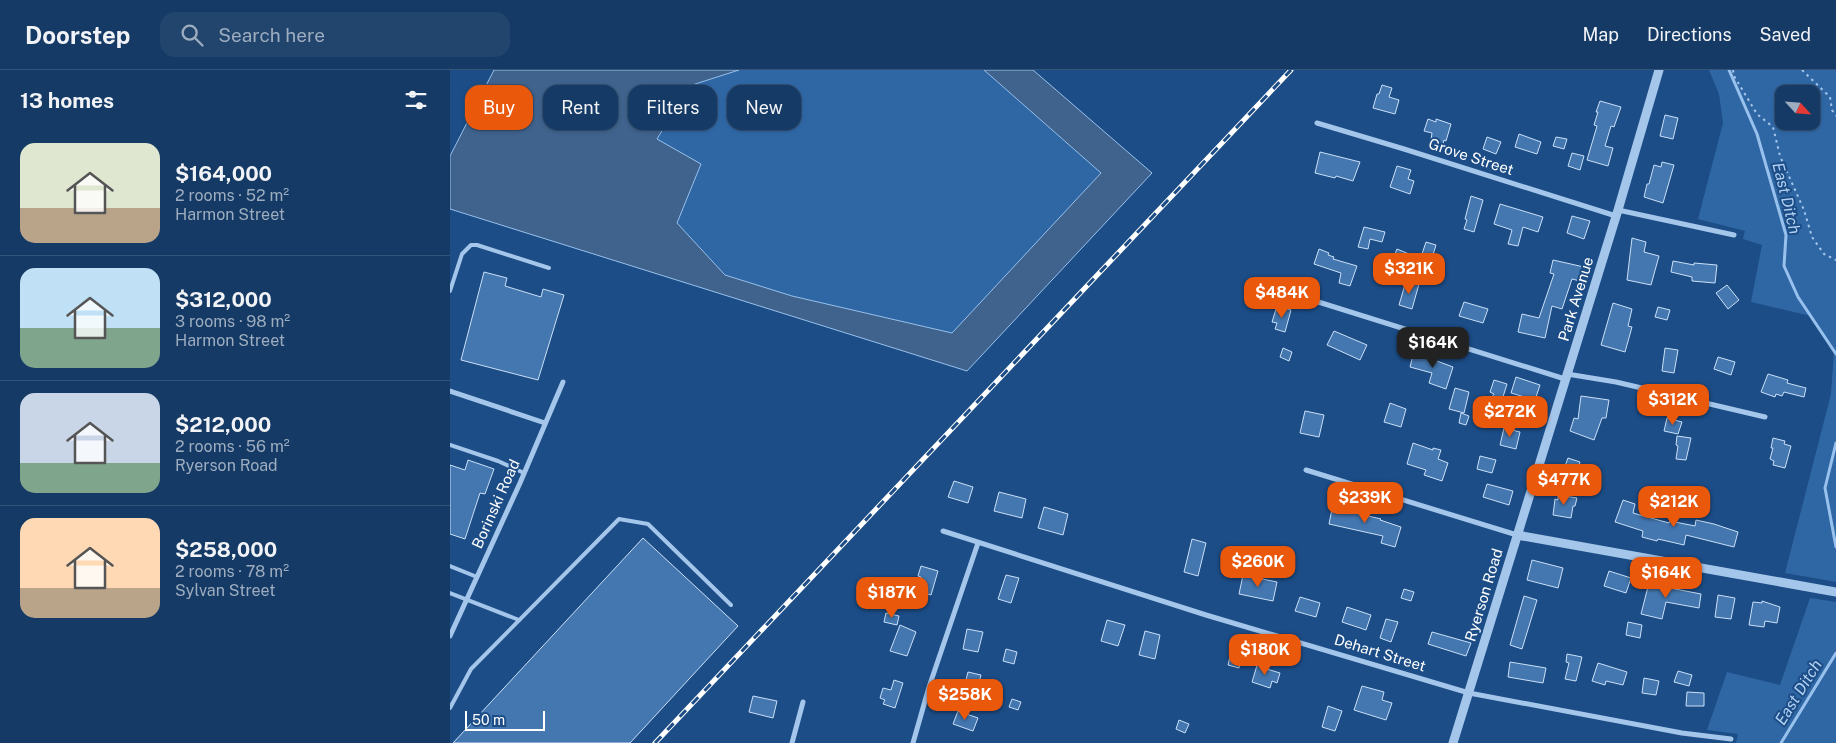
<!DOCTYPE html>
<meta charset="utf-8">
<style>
body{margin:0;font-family:"Public Sans",sans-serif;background:#22456e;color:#f1f3f6;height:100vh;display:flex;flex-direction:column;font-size:19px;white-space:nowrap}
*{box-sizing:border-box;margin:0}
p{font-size:16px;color:#9dadbf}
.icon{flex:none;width:28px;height:28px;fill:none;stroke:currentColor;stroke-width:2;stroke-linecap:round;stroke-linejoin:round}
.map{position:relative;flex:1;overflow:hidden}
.panel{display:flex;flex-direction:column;background:#153a65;width:450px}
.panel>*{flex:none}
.banner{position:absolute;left:15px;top:15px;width:475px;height:45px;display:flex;gap:10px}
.needle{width:32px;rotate:116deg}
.tools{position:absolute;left:1325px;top:15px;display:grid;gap:10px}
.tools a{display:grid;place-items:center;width:45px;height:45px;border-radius:10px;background:#153a65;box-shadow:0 1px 4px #0004,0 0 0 1px #345479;font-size:25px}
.scale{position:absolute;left:15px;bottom:12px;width:80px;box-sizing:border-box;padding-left:5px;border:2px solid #fff;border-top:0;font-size:14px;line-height:18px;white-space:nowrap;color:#fff;-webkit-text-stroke:4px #1c4d87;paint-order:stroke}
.price{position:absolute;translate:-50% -42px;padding:0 11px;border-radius:10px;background:#ea580c;color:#fff;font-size:16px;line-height:32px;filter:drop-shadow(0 1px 2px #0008)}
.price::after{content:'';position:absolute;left:50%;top:30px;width:15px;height:11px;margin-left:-8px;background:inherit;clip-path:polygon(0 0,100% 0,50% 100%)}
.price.active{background:#222;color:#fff}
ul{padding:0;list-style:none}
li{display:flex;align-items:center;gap:15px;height:125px;padding:0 20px}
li+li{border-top:1px solid #345479}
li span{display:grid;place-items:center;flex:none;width:140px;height:100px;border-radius:15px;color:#555}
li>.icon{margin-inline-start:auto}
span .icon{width:60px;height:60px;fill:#fffc;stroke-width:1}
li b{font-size:21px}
h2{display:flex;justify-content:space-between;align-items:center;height:60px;padding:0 20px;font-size:21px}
.pill{padding:0 18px;border-radius:15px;background:#153a65;box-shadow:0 1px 4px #0004,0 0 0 1px #345479;font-size:18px;line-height:45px}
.pill.active{background:#ea580c;color:#fff}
header{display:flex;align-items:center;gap:30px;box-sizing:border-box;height:70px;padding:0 25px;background:#153a65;border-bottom:1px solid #345479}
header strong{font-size:24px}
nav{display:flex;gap:28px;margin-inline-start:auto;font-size:18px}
.search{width:350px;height:45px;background:#22456e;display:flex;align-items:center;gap:12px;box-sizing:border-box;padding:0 18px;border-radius:15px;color:#9dadbf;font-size:19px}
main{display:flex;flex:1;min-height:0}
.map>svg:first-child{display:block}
</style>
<header>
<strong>Doorstep</strong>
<div class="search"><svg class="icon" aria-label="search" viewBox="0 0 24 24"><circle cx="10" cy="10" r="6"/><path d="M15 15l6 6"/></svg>Search here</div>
<nav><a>Map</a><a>Directions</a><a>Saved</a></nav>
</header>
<main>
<section class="panel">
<h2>13 homes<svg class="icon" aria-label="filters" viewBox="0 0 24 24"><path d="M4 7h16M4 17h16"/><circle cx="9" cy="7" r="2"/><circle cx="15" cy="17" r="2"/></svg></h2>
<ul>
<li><span style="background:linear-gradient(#dfe7d0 65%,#b9a48a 0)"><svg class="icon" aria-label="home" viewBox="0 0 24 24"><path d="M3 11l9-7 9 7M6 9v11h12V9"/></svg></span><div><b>$164,000</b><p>2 rooms · 52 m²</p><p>Harmon Street</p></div></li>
<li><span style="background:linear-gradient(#bfe0f5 60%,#7fa58c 0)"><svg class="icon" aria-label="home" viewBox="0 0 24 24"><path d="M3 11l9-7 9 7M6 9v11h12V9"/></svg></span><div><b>$312,000</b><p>3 rooms · 98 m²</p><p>Harmon Street</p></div></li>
<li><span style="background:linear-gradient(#c9d6e8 70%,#7fa58c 0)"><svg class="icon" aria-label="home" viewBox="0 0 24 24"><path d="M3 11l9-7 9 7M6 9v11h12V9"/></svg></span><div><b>$212,000</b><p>2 rooms · 56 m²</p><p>Ryerson Road</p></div></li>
<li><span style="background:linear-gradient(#ffd9b3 70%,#b9a48a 0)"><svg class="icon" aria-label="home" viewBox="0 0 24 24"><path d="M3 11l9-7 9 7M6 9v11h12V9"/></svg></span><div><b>$258,000</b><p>2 rooms · 78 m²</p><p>Sylvan Street</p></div></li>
</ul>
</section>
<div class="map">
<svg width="1386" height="673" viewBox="0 0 1386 673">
<rect width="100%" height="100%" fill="#1c4d87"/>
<!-- green -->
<g fill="#2f67a5" fill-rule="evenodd">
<path d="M289,0H534L651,103L503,263L342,226L275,205L227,153L207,69L239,16Z"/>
<path d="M1259,0H1386V512L1335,503L1381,324L1384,281L1361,246L1301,232L1312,175L1293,169L1295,161L1248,149L1273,53L1269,24ZM1334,24H1361V51H1334Z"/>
<path d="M1360,528L1386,532V673H1286L1288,664L1257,660L1277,602L1330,615Z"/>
</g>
<!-- water -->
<path fill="#3f638d" stroke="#98c1ed" d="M44,0H289L239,16L207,69L251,94L227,153L275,205L342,226L502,263L651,103L534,0H583L702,103L517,301L0,139V86Z"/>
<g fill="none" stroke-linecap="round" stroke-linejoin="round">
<!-- stream -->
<g stroke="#98c1ed" stroke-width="3">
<path d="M1279,0L1307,64L1336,165L1334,196L1348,227L1386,284"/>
<path d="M1386,373L1375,418L1386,477"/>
<path d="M1331,673L1386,583"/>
</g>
</g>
<!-- building -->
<g fill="#4477b0" stroke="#cae0f8">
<path d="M932,15L942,18L939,27L949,30L945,44L923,38L927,24H929Z"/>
<path d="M1150,31L1171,37L1164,57L1161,56L1155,76L1163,78L1158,96L1137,90L1147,56L1144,55L1148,42H1146Z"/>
<path d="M1215,45L1228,48L1223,69L1210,66Z"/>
<path d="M978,49L986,52V49L1001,54L996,71L994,70L993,74L981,70L982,63L974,61Z"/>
<path d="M1069,64L1091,72L1087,84L1065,77Z"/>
<path d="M1037,67L1051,72L1046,84L1033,79Z"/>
<path d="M1106,67L1117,69L1114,79L1103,76Z"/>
<path d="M870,82L910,92L903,111L886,106L885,108L865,103Z"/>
<path d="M1122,83L1134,86L1130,100L1118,96Z"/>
<path d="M1212,92L1224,95L1213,133L1194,127L1197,114H1199L1204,95L1211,97Z"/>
<path d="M947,96L961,100L958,109L964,111L960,124L940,117Z"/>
<path d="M1021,126L1033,130L1024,162L1014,159L1017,150L1015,149Z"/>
<path d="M1050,134L1093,147L1088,162L1073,157L1068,176L1058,174L1062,160L1044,154Z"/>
<path d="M1122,146L1140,151L1134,169L1117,163Z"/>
<path d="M914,157L935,162L932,172L920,169L918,179L908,177Z"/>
<path d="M1182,168L1196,172L1194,182L1209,186L1201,215L1177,210Z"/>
<path d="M976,172L986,175L982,188L972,184Z"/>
<path d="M869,179L879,183L878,185L884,187L883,189L907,196L900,216L889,213L891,203L864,194Z"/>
<path d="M947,179L959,184L953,200L940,196Z"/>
<path d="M1103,190L1134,197L1130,211L1122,209L1112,239L1102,236L1095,268L1068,262L1072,244L1089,248L1104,204L1100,203Z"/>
<path d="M1223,191L1244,195V193L1267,195L1265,213L1242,211V207L1221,202Z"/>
<path d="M34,202L57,208L55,216L91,227L93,219L114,225L88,310L11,290Z"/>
<path d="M956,211L969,214L962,239L949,235Z"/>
<path d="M1277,215L1289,230L1278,239L1266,223Z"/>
<path d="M1014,232L1038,239L1033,253L1009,246Z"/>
<path d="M1163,233L1182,239L1178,256L1182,257L1175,282L1151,275Z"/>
<path d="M832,237L841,240L835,262L825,259L827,253L822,252L826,239L831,241Z"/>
<path d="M1208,237L1220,240L1217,250L1205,247Z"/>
<path d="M884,261L917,275L910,290L877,275Z"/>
<path d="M833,278L842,282L839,291L830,287Z"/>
<path d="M1215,278L1228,280L1224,303L1212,301Z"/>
<path d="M964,281L977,285L976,287L1003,297L996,319L979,313L982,303L960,297Z"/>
<path d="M1268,287L1285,292L1281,305L1264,299Z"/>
<path d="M1318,304L1338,310L1337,313L1356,318L1354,327L1334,322L1332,326L1326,324L1325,327L1311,322Z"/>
<path d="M1066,307L1090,315L1085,330L1061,323Z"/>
<path d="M1044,310L1057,314L1052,330L1042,327L1044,324L1040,322Z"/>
<path d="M1005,318L1019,322L1014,343L999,339Z"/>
<path d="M1131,326L1159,330L1156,348H1152L1144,370L1120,361L1124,348L1128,349Z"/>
<path d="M940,333L956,339L951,357L934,352Z"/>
<path d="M855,341L874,345L869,367L850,363Z"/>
<path d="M1011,343L1019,346L1016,355L1009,353Z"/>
<path d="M1217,348L1232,352L1228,364L1214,361Z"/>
<path d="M1054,358L1070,362L1066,379L1050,375Z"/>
<path d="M1227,366L1241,368L1236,390L1226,389L1228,376L1226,375Z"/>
<path d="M1323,368L1335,371L1334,374L1341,376L1335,398L1323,395L1324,391L1320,389L1323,378H1321Z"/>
<path d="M963,373L983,380V378L991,380L988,389L998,393L992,411L974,405L976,400L957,394Z"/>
<path d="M1030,386L1046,390L1042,403L1027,399Z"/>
<path d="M1118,388L1130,392L1125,408L1112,404Z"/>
<path d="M18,390L44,399L35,424L30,423L15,469L0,464V395L15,400Z"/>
<path d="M504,411L523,417L518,433L498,427Z"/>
<path d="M1037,414L1063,421L1059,435L1033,427Z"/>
<path d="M549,422L576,429L572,448L544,441Z"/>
<path d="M1108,425L1127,428L1125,436H1123L1121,448L1103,445L1105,429L1108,430Z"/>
<path d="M1173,430L1185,434L1183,443L1219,453L1220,451L1245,456L1246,450L1264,454L1288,462L1284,477L1236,465L1234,475L1208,469L1207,471L1192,467L1193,461L1165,452Z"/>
<path d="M883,434L902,438L901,442L931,449L930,450L951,457L945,477L931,473L933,466L879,454Z"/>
<path d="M594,437L618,444L613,465L588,458Z"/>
<path d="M193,468L288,556L180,673H3Z"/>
<path d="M742,469L756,473L748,506L734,502Z"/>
<path d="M1082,490L1113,498L1108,518L1077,510Z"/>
<path d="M471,496L488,501L481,525L467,521L471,507L468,506Z"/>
<path d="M1159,501L1181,508L1176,523L1154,516Z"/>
<path d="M556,505L569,508L561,533L548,529Z"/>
<path d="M793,505L827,512L823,531L789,524Z"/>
<path d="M1200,509L1221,514L1220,518L1251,524L1249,538L1216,532L1212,549L1191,544Z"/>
<path d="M954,519L964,522L961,531L951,528Z"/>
<path d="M1268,525L1285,528L1281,549L1265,547Z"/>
<path d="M1074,526L1087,530L1072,579L1060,575Z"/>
<path d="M850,527L870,533L866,547L845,541Z"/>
<path d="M1312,531L1330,537L1327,553L1315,551L1314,557L1299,555L1303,532L1312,533Z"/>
<path d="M897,537L921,545L916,560L892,552Z"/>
<path d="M436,543L449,546L447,555L434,552Z"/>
<path d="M936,549L948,552L941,572L930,568Z"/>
<path d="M657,550L675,555L668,576L651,571Z"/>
<path d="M1178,552L1192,555L1190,568L1176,565Z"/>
<path d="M450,555L466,562L457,586L440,581Z"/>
<path d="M517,559L533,562L528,582L513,579Z"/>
<path d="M695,561L710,565L705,589L689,585Z"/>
<path d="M982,562L1021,573L1016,586L978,574Z"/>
<path d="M782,578L793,581L789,598L778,595Z"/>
<path d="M556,579L567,582L564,594L553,591Z"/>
<path d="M1117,584L1132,587L1126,611L1115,609L1119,593L1116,592Z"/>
<path d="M808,592L818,595L817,599L830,603L827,613L822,611L820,618L802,612Z"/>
<path d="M1060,592L1096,598L1093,613L1058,607Z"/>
<path d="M1148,593L1177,602L1173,615L1156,611L1155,615L1142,611Z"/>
<path d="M1228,601L1242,605L1239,616L1224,612Z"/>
<path d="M518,602L531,605L525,628L512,625Z"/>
<path d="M1194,608L1209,611L1206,625L1192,623Z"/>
<path d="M444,610L453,613L445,638L433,634L435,630L430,628L433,618L441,620Z"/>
<path d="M912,616L934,622L932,630L942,633L936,650L904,640Z"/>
<path d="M1237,622L1254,623V636H1236Z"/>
<path d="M303,626L327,631L323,648L299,642Z"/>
<path d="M562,629L571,632L568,640L559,637Z"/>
<path d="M878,636L892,641L885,661L872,657Z"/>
<path d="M508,641L528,648L523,661L503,654Z"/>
<path d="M729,650L739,654L735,663L726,659Z"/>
</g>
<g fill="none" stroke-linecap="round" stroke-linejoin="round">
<!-- path -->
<g stroke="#a5c6eb" stroke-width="2" stroke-dasharray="2.5 4" stroke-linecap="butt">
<path d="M1283,0L1284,6L1307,44L1323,57L1330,86L1354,140L1362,167L1374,184L1386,190"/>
<path d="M1352,0L1380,27L1382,40L1386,46"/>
</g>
<!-- service -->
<g stroke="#a5c6eb" stroke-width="4">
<path d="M0,221L12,184L21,175H27L99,198"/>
<path d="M0,375L48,391L74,403"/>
<path d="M0,496L27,507"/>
<path d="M0,523L69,550"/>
<path d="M0,638L21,599L169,449L198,454L281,535"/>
</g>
<!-- minor -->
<g stroke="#a5c6eb" stroke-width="5">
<path d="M867,53L954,79L1166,146"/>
<path d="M1168,140L1284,165"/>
<path d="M830,220L1115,309"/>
<path d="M1117,304L1166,312L1315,347"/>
<path d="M0,321L95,353"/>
<path d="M856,400L1067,465"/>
<path d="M493,461L756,545L1019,623L1232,663L1281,669"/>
<path d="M0,566L70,413L113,312"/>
<path d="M342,673L353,632"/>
<path d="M463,673L479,617L528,473"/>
</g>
<!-- tertiary -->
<g stroke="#a5c6eb" stroke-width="9">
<path d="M1067,465L1386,522"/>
<path d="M1003,673L1168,140L1209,0"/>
</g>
<!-- rail casing -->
<g stroke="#fff" stroke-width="5">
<path id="rail" d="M205,673L841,0"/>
</g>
<!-- rail -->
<use href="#rail" stroke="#1c4d87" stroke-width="3" stroke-dasharray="9" stroke-linecap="butt"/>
</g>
<g text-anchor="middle" stroke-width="4" stroke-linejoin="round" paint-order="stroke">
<!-- street labels -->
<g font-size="15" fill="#fff" stroke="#1c4d87">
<text transform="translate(1021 87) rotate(18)" y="5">Grove Street</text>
<text transform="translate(1126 229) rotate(-73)" y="5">Park Avenue</text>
<text transform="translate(46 434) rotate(-66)" y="5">Borinski Road</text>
<text transform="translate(1034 525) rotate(-73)" y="5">Ryerson Road</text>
<text transform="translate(930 583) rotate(17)" y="5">Dehart Street</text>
</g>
<!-- water labels -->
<g font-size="16" font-style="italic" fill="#b1d0f3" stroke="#1c4d87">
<text transform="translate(1337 128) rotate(76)" y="6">East Ditch</text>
<text transform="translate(1348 622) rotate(-58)" y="6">East Ditch</text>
</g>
</g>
</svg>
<div class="tools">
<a><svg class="needle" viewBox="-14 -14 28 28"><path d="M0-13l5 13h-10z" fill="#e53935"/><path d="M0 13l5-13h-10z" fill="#9dadbf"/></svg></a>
</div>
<div class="scale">50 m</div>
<b class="price" style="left:959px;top:225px">$321K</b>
<b class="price" style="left:832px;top:249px">$484K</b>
<b class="price active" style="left:983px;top:299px">$164K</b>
<b class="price" style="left:1223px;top:356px">$312K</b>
<b class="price" style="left:1060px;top:368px">$272K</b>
<b class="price" style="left:1114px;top:436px">$477K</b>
<b class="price" style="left:915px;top:454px">$239K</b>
<b class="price" style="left:1224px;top:458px">$212K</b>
<b class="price" style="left:808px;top:518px">$260K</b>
<b class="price" style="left:1216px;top:529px">$164K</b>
<b class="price" style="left:442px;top:549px">$187K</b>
<b class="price" style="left:815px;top:606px">$180K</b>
<b class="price" style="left:515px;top:651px">$258K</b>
<div class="banner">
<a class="pill active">Buy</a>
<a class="pill">Rent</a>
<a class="pill">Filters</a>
<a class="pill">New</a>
</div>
</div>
</main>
